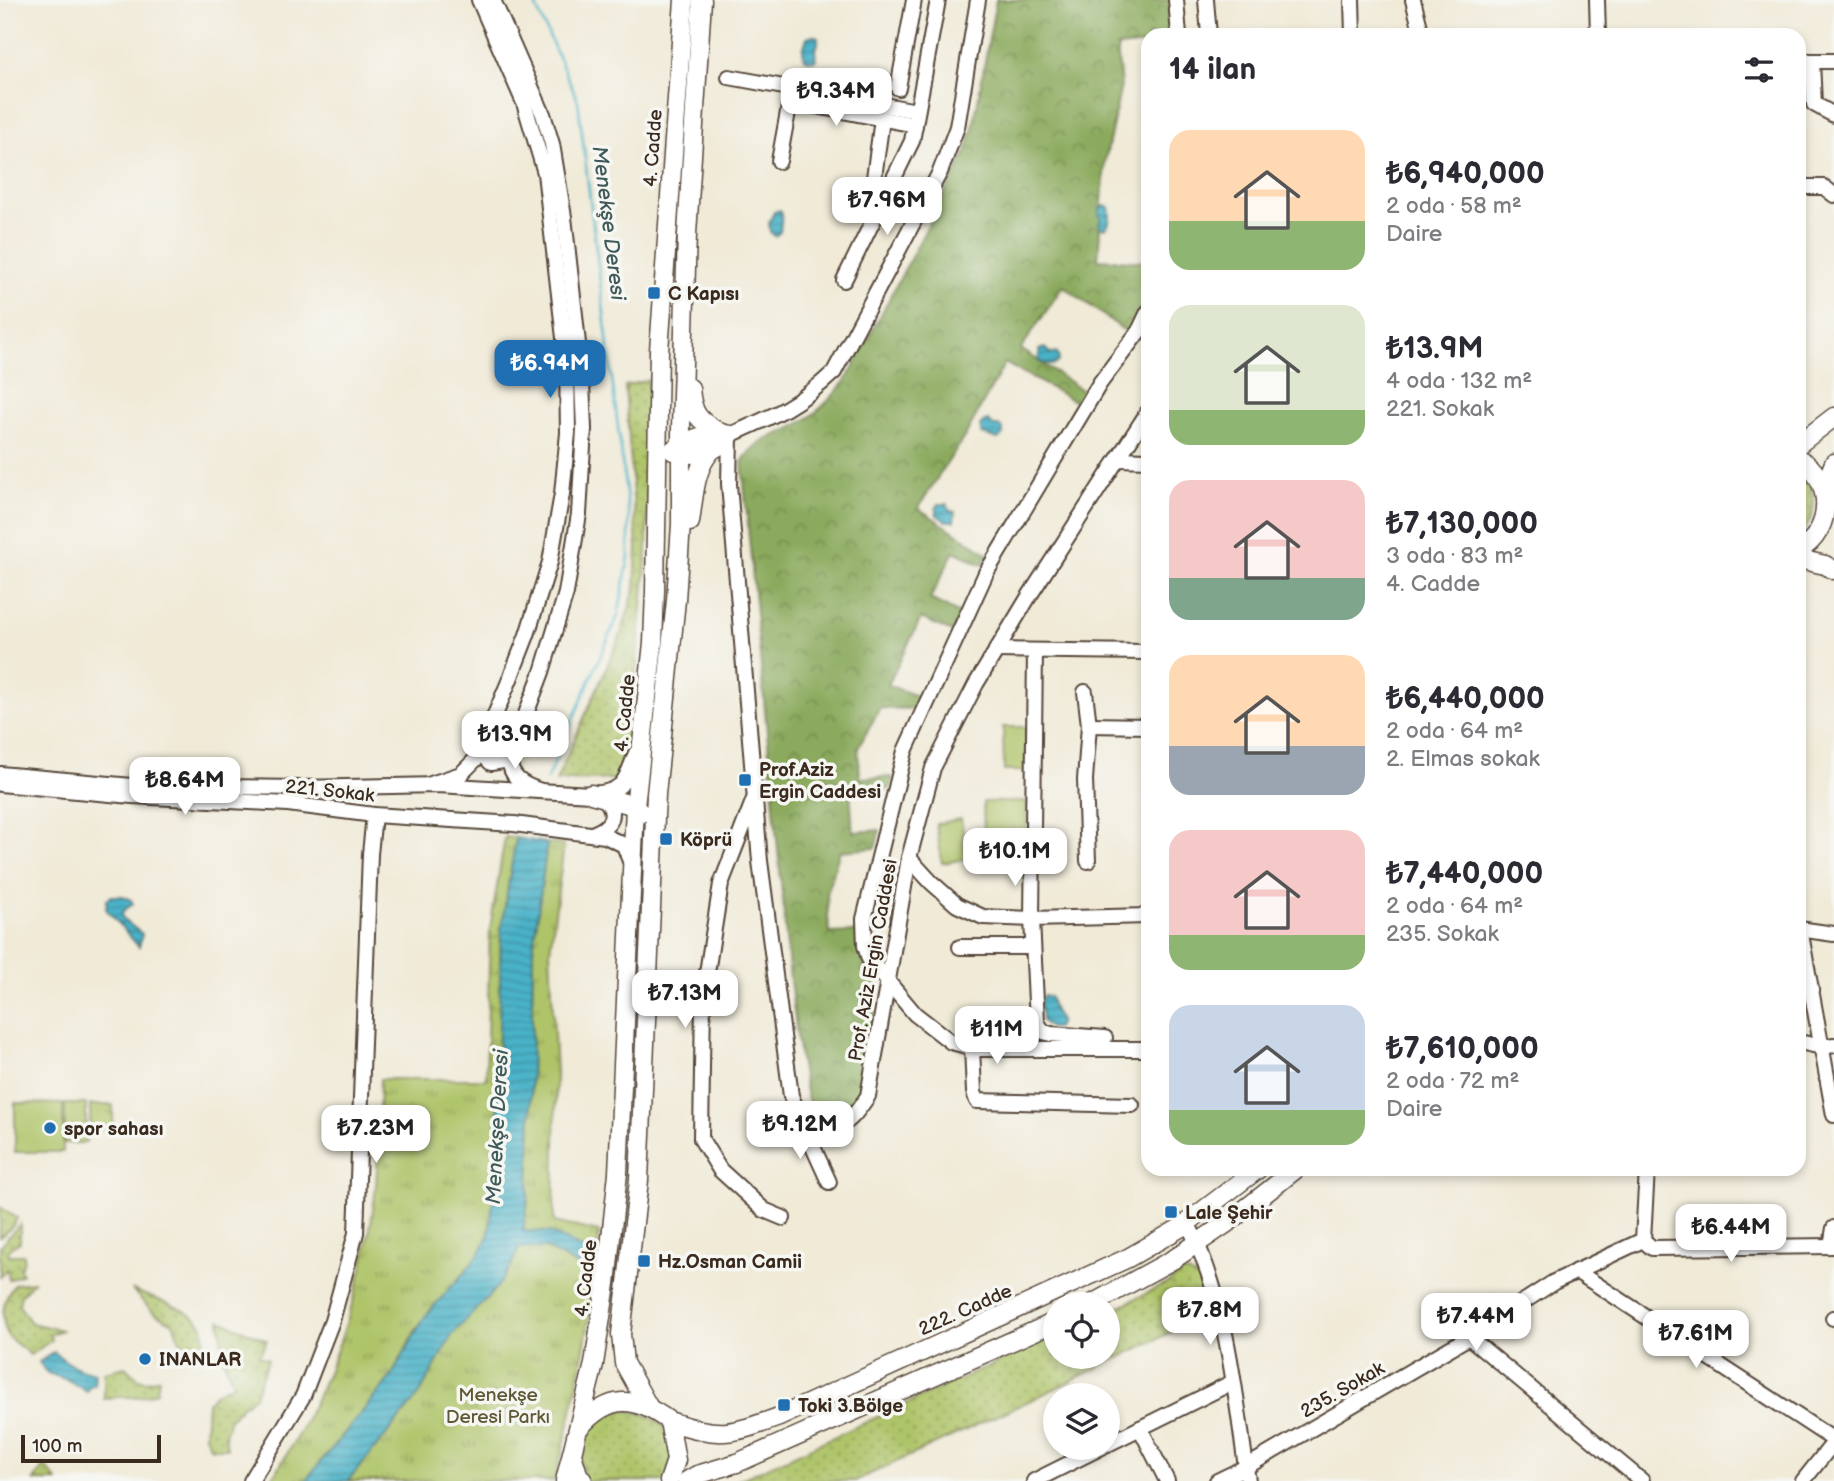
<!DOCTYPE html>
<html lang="tr">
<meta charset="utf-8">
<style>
body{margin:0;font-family:"Balsamiq Sans",sans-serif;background:#f2f2f3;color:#2b2b33;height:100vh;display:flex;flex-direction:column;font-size:26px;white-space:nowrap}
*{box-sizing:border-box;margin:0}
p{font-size:23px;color:#7c7c81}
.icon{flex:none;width:38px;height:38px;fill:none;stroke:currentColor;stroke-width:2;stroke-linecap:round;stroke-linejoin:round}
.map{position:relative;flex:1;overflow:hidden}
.sheet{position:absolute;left:1141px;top:28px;width:665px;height:1148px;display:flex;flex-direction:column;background:#fff;border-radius:21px;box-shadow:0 4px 10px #0003}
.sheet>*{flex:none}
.controls{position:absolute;left:1043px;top:1292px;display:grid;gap:14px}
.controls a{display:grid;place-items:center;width:77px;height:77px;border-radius:50%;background:#fff;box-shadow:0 4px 10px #0003;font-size:35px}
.scale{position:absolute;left:21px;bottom:18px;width:140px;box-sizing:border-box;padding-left:7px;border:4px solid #3b2a1e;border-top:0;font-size:19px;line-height:24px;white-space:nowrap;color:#3b2a1e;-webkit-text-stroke:5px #f6f6f2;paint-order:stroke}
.price{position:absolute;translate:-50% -60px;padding:0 16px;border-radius:14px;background:#fff;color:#222;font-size:23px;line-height:46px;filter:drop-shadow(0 2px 4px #0008)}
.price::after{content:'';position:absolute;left:50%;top:42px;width:21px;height:16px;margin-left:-10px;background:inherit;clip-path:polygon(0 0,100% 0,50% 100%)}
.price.active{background:#1f6fb2;color:#fff}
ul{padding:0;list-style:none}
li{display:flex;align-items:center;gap:21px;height:175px;padding:0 28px}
li span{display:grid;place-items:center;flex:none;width:196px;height:140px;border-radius:21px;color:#555}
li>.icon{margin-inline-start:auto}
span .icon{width:84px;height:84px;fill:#fffc;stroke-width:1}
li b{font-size:30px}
h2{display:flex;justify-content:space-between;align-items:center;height:84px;padding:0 28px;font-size:30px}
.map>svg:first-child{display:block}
</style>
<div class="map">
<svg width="1834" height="1481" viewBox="0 0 1834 1481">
<defs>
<pattern id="grass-dots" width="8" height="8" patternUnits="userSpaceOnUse" patternTransform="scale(1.75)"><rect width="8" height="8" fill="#afc469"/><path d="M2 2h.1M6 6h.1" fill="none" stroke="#909f56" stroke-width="1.8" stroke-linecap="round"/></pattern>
<pattern id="forest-crowns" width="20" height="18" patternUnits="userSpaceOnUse" patternTransform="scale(1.75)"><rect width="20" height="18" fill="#8baa5d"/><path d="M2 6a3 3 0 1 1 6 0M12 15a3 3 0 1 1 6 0" fill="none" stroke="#738b4c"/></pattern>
<pattern id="park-tufts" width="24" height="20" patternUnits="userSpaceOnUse" patternTransform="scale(1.75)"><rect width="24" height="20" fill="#afc469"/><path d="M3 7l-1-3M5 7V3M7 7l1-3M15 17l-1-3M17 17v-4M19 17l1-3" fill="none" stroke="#909f56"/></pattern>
<pattern id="water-rules" width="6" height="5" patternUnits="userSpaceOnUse" patternTransform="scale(1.75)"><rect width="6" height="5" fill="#49b2c8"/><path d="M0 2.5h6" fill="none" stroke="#3e91a2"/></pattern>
</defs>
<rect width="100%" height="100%" fill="#f6f6f2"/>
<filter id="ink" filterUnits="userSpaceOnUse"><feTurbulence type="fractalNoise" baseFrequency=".0143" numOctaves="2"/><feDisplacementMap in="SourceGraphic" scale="14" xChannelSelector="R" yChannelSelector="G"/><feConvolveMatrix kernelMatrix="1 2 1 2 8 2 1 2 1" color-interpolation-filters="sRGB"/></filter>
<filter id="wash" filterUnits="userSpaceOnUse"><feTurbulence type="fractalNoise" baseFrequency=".00686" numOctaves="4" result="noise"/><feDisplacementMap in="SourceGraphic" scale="28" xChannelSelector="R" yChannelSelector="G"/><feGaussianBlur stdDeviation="1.57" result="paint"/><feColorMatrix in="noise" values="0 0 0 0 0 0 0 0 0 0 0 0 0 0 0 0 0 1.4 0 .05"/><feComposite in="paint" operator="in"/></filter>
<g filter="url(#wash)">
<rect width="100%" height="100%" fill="#f0ead7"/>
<!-- grass -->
<g fill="url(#grass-dots)" stroke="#757744" stroke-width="2">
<path d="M648,380L647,554L627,763L623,773L615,779L556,781L620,637L635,589L637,547L625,386Z"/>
<path d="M1799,472C1821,489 1817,518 1799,535Z"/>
<path d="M0,1207L17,1218L12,1227L0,1237Z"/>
<path d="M20,1224V1242L10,1248L8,1255H24V1261L20,1268L22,1274L9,1280L7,1269L0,1277V1246Z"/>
<path d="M1182,1272C1207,1275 1205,1294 1207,1315L1033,1399L855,1481H737L1055,1336V1356H1108V1312L1168,1283Z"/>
<path d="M33,1282L21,1295L19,1305L31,1323L61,1330L49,1335L52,1340L30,1355C24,1348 13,1343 8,1336C0,1318 2,1299 15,1284Z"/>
<path d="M132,1290C149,1297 194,1310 202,1325C207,1336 203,1348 201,1359L199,1350L195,1354L191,1347L180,1341L173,1323L154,1313Z"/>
<path d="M220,1320L267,1340L259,1356L268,1359L255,1396L241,1407L230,1419L225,1435L227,1448H211L205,1435L207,1402L217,1392L233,1384L223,1357Z"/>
<path d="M125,1367C136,1378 142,1385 159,1378L157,1391C135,1403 126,1393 104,1399V1372Z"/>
<path d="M624,1410C643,1412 667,1420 671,1442C674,1453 669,1470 667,1481H585C583,1472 580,1462 579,1453C579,1428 603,1415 624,1410Z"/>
<path d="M44,1465L57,1481H34Z"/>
</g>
<!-- forest -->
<path fill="url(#forest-crowns)" stroke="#636a3e" stroke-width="2" d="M996,0H1172L1175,35H1148V44L1117,47L1121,86L1105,161L1098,259L1148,262C1148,293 1144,307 1128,333L1063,286L1021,349L1086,393L1080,404L1005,363L966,434L918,508L988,554L982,565L954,551L930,599L960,614L952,632L921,618L888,685L922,698L917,709L880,708L858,748L860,778L893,777L890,789L850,790L853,832L880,830L875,848L840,851L827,892L829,933L857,932C857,962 879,967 879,990L861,1097C852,1106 823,1120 812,1108C802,1097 793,1000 790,980L742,462C759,436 773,439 797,425C819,413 835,395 849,375L965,155L973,128Z"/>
<!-- park -->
<g fill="url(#park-tufts)" stroke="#757744" stroke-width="2">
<path d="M505,837L516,838L501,930L496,1176L489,1234L481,1251L470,1266L415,1331L391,1377L305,1481H270C328,1394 365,1290 376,1186C379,1150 379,1114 380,1079H486L490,929Z"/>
<path d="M547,843L564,845L550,951L556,1075L554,1222L599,1232L598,1251L582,1249L549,1232L523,1231L528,1200L530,1159L533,950Z"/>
<rect x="90" y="1105" width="23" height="24"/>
<path d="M519,1248H545L577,1265L597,1266C587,1339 575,1410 554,1481H348L419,1395L452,1335L497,1287L510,1268Z"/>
</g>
<!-- pitch -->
<g fill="#afc469" stroke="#757744" stroke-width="2">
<path d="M1003,727H1026V771H1004Z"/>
<path d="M1026,801L1027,835L984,836L983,802Z"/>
<path d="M961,819L967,859L942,863L936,824Z"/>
<path d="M15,1103L63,1104V1152H15Z"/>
<rect x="65" y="1104" width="21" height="39"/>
</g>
<!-- water -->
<g fill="url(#water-rules)" stroke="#426e73" stroke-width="2">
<path d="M813,35L818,37V44L815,50L816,60L809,61L804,58L803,50L807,37Z"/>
<path d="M1104,206L1109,207C1111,213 1110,224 1106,228H1101L1099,223L1101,218L1099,215L1100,208Z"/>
<path d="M780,210L782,214L780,232L775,236L770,232L769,222L774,212Z"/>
<path d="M1045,348L1050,353H1057L1059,359L1058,362L1052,365L1039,362V350Z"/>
<path d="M989,421L993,426H999L1003,429V435L998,439L982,434L980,427L982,423Z"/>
<path d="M939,504H947L949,510L955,512L954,521H946L937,515L936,509Z"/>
<path d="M516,838L547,843L533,950L530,1159L528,1200L523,1231L549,1232L582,1249L598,1251L597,1266L577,1265L545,1248H519L510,1268L497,1287L452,1335L419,1395L348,1481H305L391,1377L425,1316L470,1266L481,1251L489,1234L496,1176L501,930Z"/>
<path d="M112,896H123L131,900L133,904L123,911L122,916L124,920L142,934L139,947L106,909L107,899Z"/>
<path d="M1044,995L1050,997L1053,1009L1060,1021L1057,1028H1050L1042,1021L1040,1001Z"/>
<path d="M54,1352C67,1363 78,1370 95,1373L94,1385L89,1386L87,1392L68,1380L47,1373L39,1362Z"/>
</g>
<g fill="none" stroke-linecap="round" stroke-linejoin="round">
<!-- stream -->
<path stroke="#49b2c8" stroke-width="2.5" d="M533,0L578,101L629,517V557L618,616L547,779"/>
</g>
</g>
<g filter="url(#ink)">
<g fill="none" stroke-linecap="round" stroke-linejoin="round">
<!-- minor casing -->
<g stroke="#56473a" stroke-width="18">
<g id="minor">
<path d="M493,0L543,114L552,144L564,217L575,315L582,382L584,429L579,514L566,593L542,672L510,756C508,777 522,785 541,791"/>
<path d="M978,0L957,127L940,172L834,372C799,405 774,416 730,435L729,484L760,861L791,1096L803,1125C841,1133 848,1125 868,1096L909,858L933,768L976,684L1028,598L1148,412"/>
<path d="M1176,0L1179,35"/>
<path d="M1206,0L1209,35"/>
<path d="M1352,0L1353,35"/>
<path d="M1413,0L1422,35"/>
<path d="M1597,0L1598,35"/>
<path d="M1799,61H1834"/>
<path d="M1812,61L1814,104L1834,115"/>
<path d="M729,77L917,111"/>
<path d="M898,88L914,0"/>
<path d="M779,161L790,101L915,125"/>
<path d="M1799,187H1824L1834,195"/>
<path d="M876,217L870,207L882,119"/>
<path d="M844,280L912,141L938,0"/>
<path d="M1148,312L1139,331L1100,383L986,573L905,751L864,919L865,946L869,959L915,1014L951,1042L978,1049H1148"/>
<path d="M1119,459L1148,460"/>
<path d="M996,650L1148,652"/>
<path d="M1035,651L1032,919L1037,1023L1044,1032L1051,1034L1105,1038"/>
<path d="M1085,692L1089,725L1085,780L1088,861"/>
<path d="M1089,725L1148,726"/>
<path d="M483,744L482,754L491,763L503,761L511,751"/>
<path d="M0,774L132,786L300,788L438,785L591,794C625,792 625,781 636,753"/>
<path d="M0,784L132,796L288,804L374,815L514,824L605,836L624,845L630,861"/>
<path d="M428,785L461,774L477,758L510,679L527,635L550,562L562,494L568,433L567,364L545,173L524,103L479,0"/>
<path d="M754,799L721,884L703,998L701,1139L720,1170L764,1210L783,1218"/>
<path d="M592,834C611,827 619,815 604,798"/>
<path d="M909,858L931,882L957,905L983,917L1032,919L1148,916"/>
<path d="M1799,929L1834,934"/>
<path d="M1800,929L1834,1115"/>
<path d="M960,947H1033"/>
<path d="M1799,1042L1822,1047L1834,1045"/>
<path d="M972,1047L974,1092L977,1101L1132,1105"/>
<path d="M803,1125L829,1182"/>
<path d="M1187,1222C1228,1302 1235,1393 1248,1481"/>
<path d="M1643,1240L1652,1248L1834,1246"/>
<path d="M1831,1246L1834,1228"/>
<path d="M1576,1271L1834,1440"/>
<path d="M1833,1318H1834"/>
<path d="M1469,1337L1642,1481"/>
<path d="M1140,1428L1167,1481"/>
<path d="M1108,1444L1233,1382"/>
<path d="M251,1481L303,1396L332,1321L356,1233L370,854L374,815"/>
<path d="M1034,1481L1102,1447"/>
<path d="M1217,1481L1246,1467L1469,1337L1554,1282L1643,1240L1647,1169"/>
<path d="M1803,1481L1834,1442"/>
</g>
</g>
<!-- major casing -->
<g stroke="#56473a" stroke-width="21">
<g id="major">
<path d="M690,388C692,414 698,421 721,433"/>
<path d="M1799,444L1834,417"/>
<path d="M673,451C688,439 712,430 730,435C721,450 699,455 682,454L674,449"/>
<path d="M1799,459C1834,478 1834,531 1799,550"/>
<path d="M1828,493L1830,473L1834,463"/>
<path d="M690,522C694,497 694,467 713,449"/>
<path d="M1799,559L1825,565L1834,570"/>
<path d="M591,794L632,805L641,813"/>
<path d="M1092,1304L1174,1259L1230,1221L1296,1169"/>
<path d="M648,1406L624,1363L621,1334L639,1180L656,794L676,600L681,524V428L687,234L702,0"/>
<path d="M669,1421C721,1438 729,1435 779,1417L1128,1258L1180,1228L1258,1169"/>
<path d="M579,1428C609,1394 634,1395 669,1421L676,1460L669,1481"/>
<path d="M572,1454L578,1474L583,1481"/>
<path d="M565,1481L594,1364L606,1284L618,1173L635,807L653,643L655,591L659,351L684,0"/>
<path d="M687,1481L697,1475L737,1463L1055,1322"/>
</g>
</g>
<!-- minor -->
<use href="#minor" stroke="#fff" stroke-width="14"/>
<!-- major -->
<use href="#major" stroke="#fff" stroke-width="18"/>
</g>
</g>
<!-- markers -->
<g fill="#1f6fb2" stroke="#f6f6f2" stroke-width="2.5">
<rect x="647" y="286" width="14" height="14" rx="3.5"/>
<rect x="738" y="773" width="14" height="14" rx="3.5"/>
<rect x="659" y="832" width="14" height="14" rx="3.5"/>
<circle cx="50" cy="1128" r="7"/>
<rect x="1164" y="1205" width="14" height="14" rx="3.5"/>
<rect x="637" y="1254" width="14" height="14" rx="3.5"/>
<circle cx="145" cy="1359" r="7"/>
<rect x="777" y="1398" width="14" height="14" rx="3.5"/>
</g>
<g text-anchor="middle" stroke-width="7" stroke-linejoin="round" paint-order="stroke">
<!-- street labels -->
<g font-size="19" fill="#3b2a1e" stroke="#f6f6f2">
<text transform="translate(652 148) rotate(-86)" y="7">4. Cadde</text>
<text transform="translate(624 713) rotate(-84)" y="7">4. Cadde</text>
<text transform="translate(330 790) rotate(6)" y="7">221. Sokak</text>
<text transform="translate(872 960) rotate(-80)" y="7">Prof. Aziz Ergin Caddesi</text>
<text transform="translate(585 1278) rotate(-83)" y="7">4. Cadde</text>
<text transform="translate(965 1309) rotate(-24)" y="7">222. Cadde</text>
<text transform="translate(1342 1389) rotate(-30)" y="7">235. Sokak</text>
</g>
<!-- poi labels -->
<g font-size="19" font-weight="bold" fill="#3b2a1e" stroke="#f6f6f2" text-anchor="start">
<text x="668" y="300">C Kapısı</text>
<text x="759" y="776">Prof.Aziz<tspan x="759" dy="22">Ergin Caddesi</tspan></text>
<text x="680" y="846">Köprü</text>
<text x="64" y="1135">spor sahası</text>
<text x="1185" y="1219">Lale Şehir</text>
<text x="658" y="1268">Hz.Osman Camii</text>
<text x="159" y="1366">INANLAR</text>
<text x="798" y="1412">Toki 3.Bölge</text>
</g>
<!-- park labels -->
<g font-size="19" fill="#5e5834" stroke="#f6f6f2">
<text x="498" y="1401">Menekşe<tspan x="498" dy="22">Deresi Parkı</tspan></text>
</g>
<!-- water labels -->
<g font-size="21" font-style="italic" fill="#405a5a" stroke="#f6f6f2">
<text transform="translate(609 223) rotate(83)" y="7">Menekşe Deresi</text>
<text transform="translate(497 1127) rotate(-87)" y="7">Menekşe Deresi</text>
</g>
</g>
</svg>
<div class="controls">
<a><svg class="icon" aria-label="locate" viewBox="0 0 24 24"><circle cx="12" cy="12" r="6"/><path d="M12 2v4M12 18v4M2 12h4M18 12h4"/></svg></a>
<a><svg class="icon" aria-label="layers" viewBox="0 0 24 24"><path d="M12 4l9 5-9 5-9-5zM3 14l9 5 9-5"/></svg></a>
</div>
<div class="scale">100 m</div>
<b class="price" style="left:836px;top:128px">₺9.34M</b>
<b class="price" style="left:887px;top:237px">₺7.96M</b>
<b class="price active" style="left:550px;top:400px">₺6.94M</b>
<b class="price" style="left:515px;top:771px">₺13.9M</b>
<b class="price" style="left:185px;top:817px">₺8.64M</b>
<b class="price" style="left:1015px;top:888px">₺10.1M</b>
<b class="price" style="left:685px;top:1030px">₺7.13M</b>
<b class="price" style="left:997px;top:1066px">₺11M</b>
<b class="price" style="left:800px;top:1161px">₺9.12M</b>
<b class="price" style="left:376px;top:1165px">₺7.23M</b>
<b class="price" style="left:1731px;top:1264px">₺6.44M</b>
<b class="price" style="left:1210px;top:1347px">₺7.8M</b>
<b class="price" style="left:1476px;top:1353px">₺7.44M</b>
<b class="price" style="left:1696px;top:1370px">₺7.61M</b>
<section class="sheet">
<h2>14 ilan<svg class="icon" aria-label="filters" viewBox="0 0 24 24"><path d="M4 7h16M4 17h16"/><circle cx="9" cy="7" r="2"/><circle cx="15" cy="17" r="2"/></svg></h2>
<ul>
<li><span style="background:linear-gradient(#ffd9b3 65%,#8fb573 0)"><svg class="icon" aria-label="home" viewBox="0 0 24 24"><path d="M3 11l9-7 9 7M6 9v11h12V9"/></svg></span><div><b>₺6,940,000</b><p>2 oda · 58 m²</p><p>Daire</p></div></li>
<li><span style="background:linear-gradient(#dfe7d0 75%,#8fb573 0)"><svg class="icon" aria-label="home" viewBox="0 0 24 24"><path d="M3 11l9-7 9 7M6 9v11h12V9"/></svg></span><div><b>₺13.9M</b><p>4 oda · 132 m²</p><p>221. Sokak</p></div></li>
<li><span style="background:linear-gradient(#f6c9c9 70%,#7fa58c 0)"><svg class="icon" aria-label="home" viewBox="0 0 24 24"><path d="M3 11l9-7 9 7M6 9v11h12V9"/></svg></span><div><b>₺7,130,000</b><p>3 oda · 83 m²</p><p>4. Cadde</p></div></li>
<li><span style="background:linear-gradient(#ffd9b3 65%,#9aa5b1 0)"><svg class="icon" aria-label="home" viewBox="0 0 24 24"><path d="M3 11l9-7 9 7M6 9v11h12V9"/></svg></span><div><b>₺6,440,000</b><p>2 oda · 64 m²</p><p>2. Elmas sokak</p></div></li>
<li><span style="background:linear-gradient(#f6c9c9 75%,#8fb573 0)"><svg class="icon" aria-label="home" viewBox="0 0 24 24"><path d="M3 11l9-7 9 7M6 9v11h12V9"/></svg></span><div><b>₺7,440,000</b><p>2 oda · 64 m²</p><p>235. Sokak</p></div></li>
<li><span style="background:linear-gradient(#c9d6e8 75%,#8fb573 0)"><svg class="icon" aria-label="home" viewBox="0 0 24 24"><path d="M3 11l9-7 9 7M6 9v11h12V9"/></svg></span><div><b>₺7,610,000</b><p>2 oda · 72 m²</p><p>Daire</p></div></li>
</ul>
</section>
</div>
